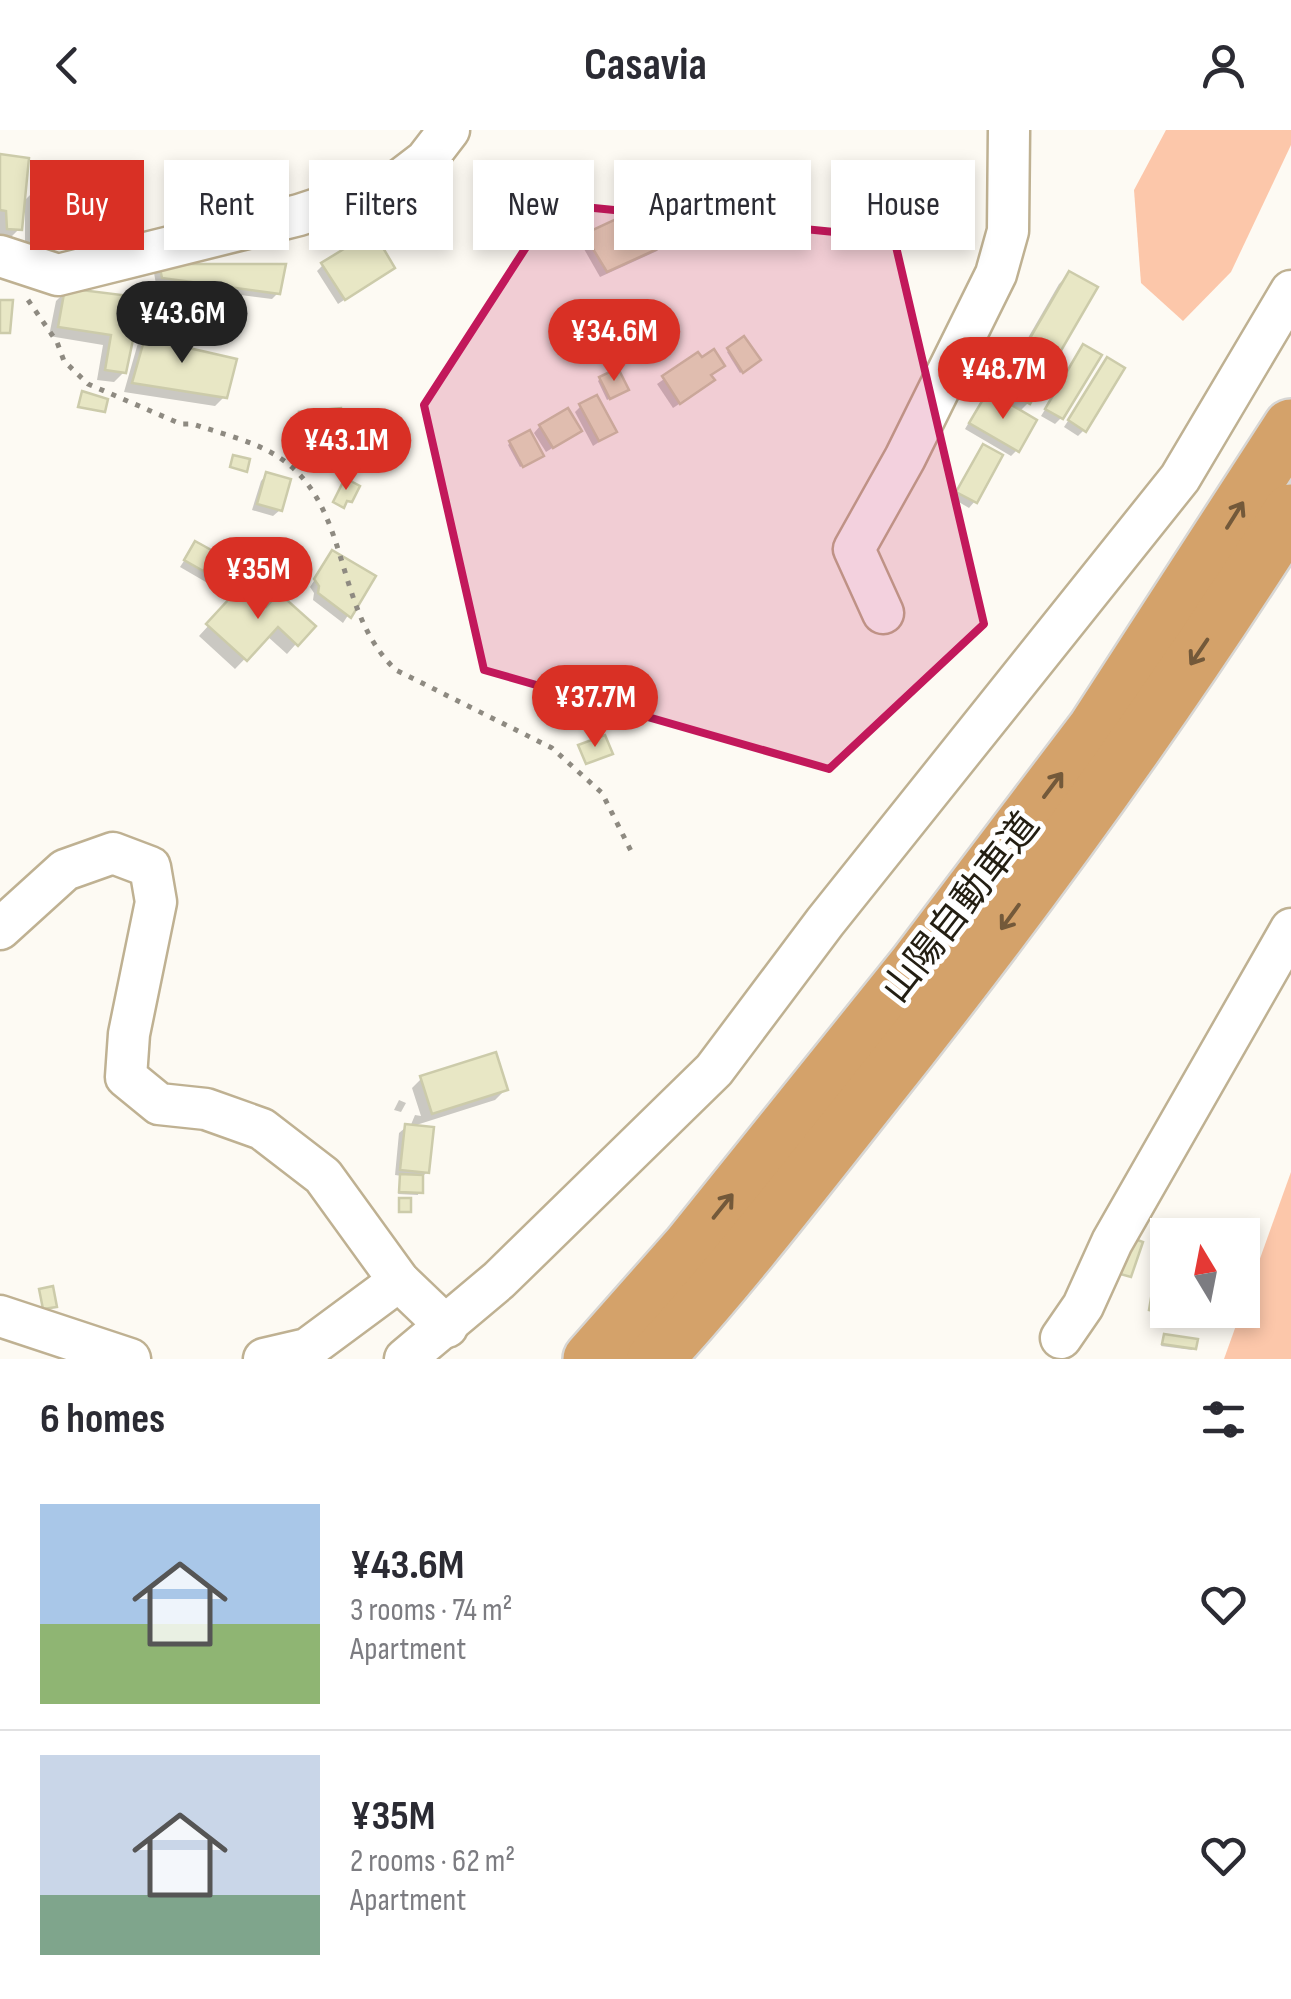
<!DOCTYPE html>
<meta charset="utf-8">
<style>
body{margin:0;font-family:"Sofia Sans Condensed","Noto Sans JP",sans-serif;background:#f7f7f7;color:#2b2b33;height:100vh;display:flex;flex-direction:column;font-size:38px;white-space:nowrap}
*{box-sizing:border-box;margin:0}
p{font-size:32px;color:#7c7c81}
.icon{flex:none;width:55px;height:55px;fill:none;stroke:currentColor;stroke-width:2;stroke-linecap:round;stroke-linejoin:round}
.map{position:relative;height:1229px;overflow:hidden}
.drawer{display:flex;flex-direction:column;background:#fff;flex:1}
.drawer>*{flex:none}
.hud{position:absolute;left:30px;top:30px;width:1232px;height:90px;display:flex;gap:20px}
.needle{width:65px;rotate:350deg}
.buttons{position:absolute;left:1150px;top:1088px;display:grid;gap:20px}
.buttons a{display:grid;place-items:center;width:110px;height:110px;border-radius:0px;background:#fff;box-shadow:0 5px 15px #0003;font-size:50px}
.price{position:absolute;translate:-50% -85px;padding:0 22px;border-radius:35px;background:#d93025;color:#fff;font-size:32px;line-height:65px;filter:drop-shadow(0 2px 5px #0008)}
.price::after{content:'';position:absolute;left:50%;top:60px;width:30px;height:22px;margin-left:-15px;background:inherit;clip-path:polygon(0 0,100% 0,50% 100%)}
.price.selected{background:#222;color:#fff}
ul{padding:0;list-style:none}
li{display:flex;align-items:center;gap:30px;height:250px;padding:0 40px}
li+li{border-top:2px solid #e1e1e2}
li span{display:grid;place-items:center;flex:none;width:280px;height:200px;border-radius:0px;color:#555}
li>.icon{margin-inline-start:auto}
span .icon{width:120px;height:120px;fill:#fffc;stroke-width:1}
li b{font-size:42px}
h2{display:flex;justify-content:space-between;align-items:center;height:120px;padding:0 40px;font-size:42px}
.pill{padding:0 35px;border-radius:0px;background:#fff;box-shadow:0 5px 15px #0003;font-size:35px;line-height:90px}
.pill.selected{background:#d93025;color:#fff}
header{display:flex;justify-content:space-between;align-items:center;height:130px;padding:0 40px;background:#fff;font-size:45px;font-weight:700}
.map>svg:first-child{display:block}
</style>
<header><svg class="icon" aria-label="back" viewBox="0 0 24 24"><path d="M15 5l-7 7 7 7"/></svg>Casavia<svg class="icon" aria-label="person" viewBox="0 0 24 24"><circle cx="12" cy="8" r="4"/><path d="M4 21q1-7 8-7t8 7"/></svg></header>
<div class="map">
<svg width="1291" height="1229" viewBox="0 0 1291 1229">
<rect width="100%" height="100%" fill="#fdfaf3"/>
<!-- green -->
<g fill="#fcc7aa">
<path d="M1166,0H1291V15L1231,142L1183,191L1141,153L1134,60Z"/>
<path d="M1291,1042V1229H1224Z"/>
</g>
<!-- shadow -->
<g fill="#0003">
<path d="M0,27L22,73L35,60L134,111L87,121V114H25V75H22L19,99L9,109L0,108Z"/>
<path d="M586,106L663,115L657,121L600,147L580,112Z"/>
<path d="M323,135L392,138L338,174L317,141Z"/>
<path d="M160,137L278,163L272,169L156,154L154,143Z"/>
<path d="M1069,144L1028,273L1019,282L1017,320L1011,326L965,299L982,270L989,264L994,267L1059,154Z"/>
<path d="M66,161L120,168L124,242L114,252L97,250L103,215L49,206L56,171Z"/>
<path d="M150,196L163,215L225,266L215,276L124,262L140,206Z"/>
<path d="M743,209L756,232L740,243L727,222Z"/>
<path d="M1084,217L1061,288L1055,294L1041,286Z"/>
<path d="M698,225L709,246L706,256L673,278L657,254Z"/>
<path d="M1107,231L1084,300L1078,306L1064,297Z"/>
<path d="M600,249L623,262L607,270L598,251Z"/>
<path d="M581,276L614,302L593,316L575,282Z"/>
<path d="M300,284L341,304H344L345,290L351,284L367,333L361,339H344V314L335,322L296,326L293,291Z"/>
<path d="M540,296L579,301L546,322L534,303Z"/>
<path d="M510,313L538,328L520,337L508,315Z"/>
<path d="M984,317L975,371L969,378L952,368Z"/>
<path d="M267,344L280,380L273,386L252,380L261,351Z"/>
<path d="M195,414L217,449L211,455L180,437Z"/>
<path d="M332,423L373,447L343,493L313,470L314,463L310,457Z"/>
<path d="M242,459L266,480L312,496L287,524L267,506L235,539L199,506Z"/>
<path d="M422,948L505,960L495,970L410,997L415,985L421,986L412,958Z"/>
<path d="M399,970L406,973L401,982L394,980Z"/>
<path d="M406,997L427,1042L421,1048L418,1065L398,1064L402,1046L395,1045L399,1003Z"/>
<path d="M1161,1191L1176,1192V1197L1158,1198Z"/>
<path d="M1165,1207L1194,1218L1192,1220L1161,1216Z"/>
</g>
<!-- building -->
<g fill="#e8e7c5" stroke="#cccbaa" stroke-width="2.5">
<path d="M0,24L29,28L22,100L7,99L6,81L0,80Z"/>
<path d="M34,57H85V76L136,75L137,112L96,113V105H34Z"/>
<path d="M644,76L666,115L607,142L584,104Z"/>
<path d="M373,101L395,138L345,170L321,133Z"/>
<path d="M159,134H286L280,164L162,148Z"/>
<path d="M1069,141L1098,157L1030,274L1001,258Z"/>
<path d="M65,158L122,165L121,182L138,186L126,243L105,240L111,205L58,197Z"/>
<path d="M0,170H13L10,203H0Z"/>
<path d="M149,193L171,197L167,213L237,229L227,268L132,253Z"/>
<path d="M744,206L761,230L743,243L727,218Z"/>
<path d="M1083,214L1102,225L1063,289L1045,279Z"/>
<path d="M714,219L725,236L711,245L715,250L680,274L662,246L698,222L702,227Z"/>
<path d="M1107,227L1125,238L1086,302L1068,290Z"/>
<path d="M618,238L629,260L610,269L599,247Z"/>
<path d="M82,261L108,269L105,282L78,277Z"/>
<path d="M988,261L1037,290L1019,322L969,293Z"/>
<path d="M597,265L617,302L599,311L579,274Z"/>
<path d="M341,278L344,317L302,321L299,282Z"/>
<path d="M568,278L582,301L553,318L539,295Z"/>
<path d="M350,282H371L370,334H349Z"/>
<path d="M530,300L544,326L523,337L509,311Z"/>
<path d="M983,314L1003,325L977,373L956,362Z"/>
<path d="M233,325L250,329L247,342L230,337Z"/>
<path d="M266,342L291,349L282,381L257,374Z"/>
<path d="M345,348L360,356L352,372L347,371L344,378L333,372Z"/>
<path d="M195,411L231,431L219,450L184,430Z"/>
<path d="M332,420L376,446L351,488L318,463L319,456L314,449Z"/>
<path d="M242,455L266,477L279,463L316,496L298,516L278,497L247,531L206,494Z"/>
<path d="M605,605L613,624L586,634L578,615Z"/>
<path d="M496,922L508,960L432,984L420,946Z"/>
<path d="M405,994L434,997L429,1043L400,1040Z"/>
<path d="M400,1044L423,1045V1063L399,1062Z"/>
<rect x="399" y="1068" width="12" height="14"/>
<path d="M1132,1108L1143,1112L1131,1147L1120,1144Z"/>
<path d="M53,1156L57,1177L43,1179L39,1159Z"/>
<path d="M1151,1168L1165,1171L1163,1183L1149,1180Z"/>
<path d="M1164,1204L1198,1209L1196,1219L1162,1214Z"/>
</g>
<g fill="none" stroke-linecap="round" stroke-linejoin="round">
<!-- minor casing -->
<g stroke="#bfb192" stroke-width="45">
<g id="minor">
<path d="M0,126L58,145L299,85L396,53L426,30L449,0"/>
<path d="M883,483L854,419L905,328L996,144L1008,101L1009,0"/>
<path d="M0,799L65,740L113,723L150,737L156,772L129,904L126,947L159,974L206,979L262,999L323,1046L399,1151L447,1197"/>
<path d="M0,1186L130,1229"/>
<path d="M1061,1208L1083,1176L1112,1112L1291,799"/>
<path d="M264,1229L307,1219L399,1151"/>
<path d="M405,1229L499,1150L714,940L825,792L1180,348L1291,161"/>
</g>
</g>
<!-- highway casing -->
<g stroke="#d7d6d4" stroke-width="60">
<g id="highway">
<path d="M591,1229L690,1117L915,837L1096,598L1291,297"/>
<path d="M655,1229C730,1147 798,1059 867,972C1018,783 1161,587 1291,382"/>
</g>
</g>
<!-- path -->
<path stroke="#8e8a81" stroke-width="5" stroke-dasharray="5 8" stroke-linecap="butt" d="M28,170L57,212L64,231L88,254L181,294H193C222,304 255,311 280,328C352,376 333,481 396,540L552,618L602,663L633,725"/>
<!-- minor -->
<use href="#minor" stroke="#fff" stroke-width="40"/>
<!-- highway -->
<use href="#highway" stroke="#d4a26a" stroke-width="55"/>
</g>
<!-- one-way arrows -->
<defs><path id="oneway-shaft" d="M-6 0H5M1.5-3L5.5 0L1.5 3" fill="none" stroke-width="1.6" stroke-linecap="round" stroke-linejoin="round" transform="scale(2.5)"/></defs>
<g stroke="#73593a">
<use href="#oneway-shaft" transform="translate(1235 385) rotate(-58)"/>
<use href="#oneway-shaft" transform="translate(1199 522) rotate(124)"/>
<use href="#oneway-shaft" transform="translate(1053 655) rotate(-53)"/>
<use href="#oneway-shaft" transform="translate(1010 787) rotate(126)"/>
<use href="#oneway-shaft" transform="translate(723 1076) rotate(-51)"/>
</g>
<!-- marked area -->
<path fill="#c2185b" fill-opacity="0.2" stroke="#c2185b" stroke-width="8" stroke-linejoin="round" d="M554,74L894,108L984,494L829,639L484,540L424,275Z"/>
<g text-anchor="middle" stroke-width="10" stroke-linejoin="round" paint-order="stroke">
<!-- street labels -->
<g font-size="38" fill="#231e12" stroke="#fff">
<text transform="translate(960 777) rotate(-52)" y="13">山陽自動車道</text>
</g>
</g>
</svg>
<div class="buttons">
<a><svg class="needle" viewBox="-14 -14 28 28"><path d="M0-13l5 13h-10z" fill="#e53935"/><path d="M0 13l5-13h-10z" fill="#7c7c81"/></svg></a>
</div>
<b class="price selected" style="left:182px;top:236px">¥43.6M</b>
<b class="price" style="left:614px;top:254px">¥34.6M</b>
<b class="price" style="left:1003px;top:292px">¥48.7M</b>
<b class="price" style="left:346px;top:363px">¥43.1M</b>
<b class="price" style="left:258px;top:492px">¥35M</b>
<b class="price" style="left:595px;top:620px">¥37.7M</b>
<div class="hud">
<a class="pill selected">Buy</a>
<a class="pill">Rent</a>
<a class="pill">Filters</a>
<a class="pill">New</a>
<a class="pill">Apartment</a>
<a class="pill">House</a>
</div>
</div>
<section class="drawer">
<h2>6 homes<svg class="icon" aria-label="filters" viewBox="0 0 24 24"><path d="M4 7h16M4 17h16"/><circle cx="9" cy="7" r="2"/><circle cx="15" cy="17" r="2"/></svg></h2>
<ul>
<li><span style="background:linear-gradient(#a9c7e8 60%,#8fb573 0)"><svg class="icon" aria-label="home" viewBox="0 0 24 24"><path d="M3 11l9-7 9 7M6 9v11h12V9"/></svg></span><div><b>¥43.6M</b><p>3 rooms · 74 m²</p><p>Apartment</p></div><svg class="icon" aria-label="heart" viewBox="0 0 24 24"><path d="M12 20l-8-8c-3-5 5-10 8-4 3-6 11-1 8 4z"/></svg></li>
<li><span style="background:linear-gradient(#c9d6e8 70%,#7fa58c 0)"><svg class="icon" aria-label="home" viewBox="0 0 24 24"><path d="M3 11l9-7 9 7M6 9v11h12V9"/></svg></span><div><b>¥35M</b><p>2 rooms · 62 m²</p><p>Apartment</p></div><svg class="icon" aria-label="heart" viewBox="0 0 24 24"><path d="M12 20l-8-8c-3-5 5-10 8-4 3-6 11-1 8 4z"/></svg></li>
</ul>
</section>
